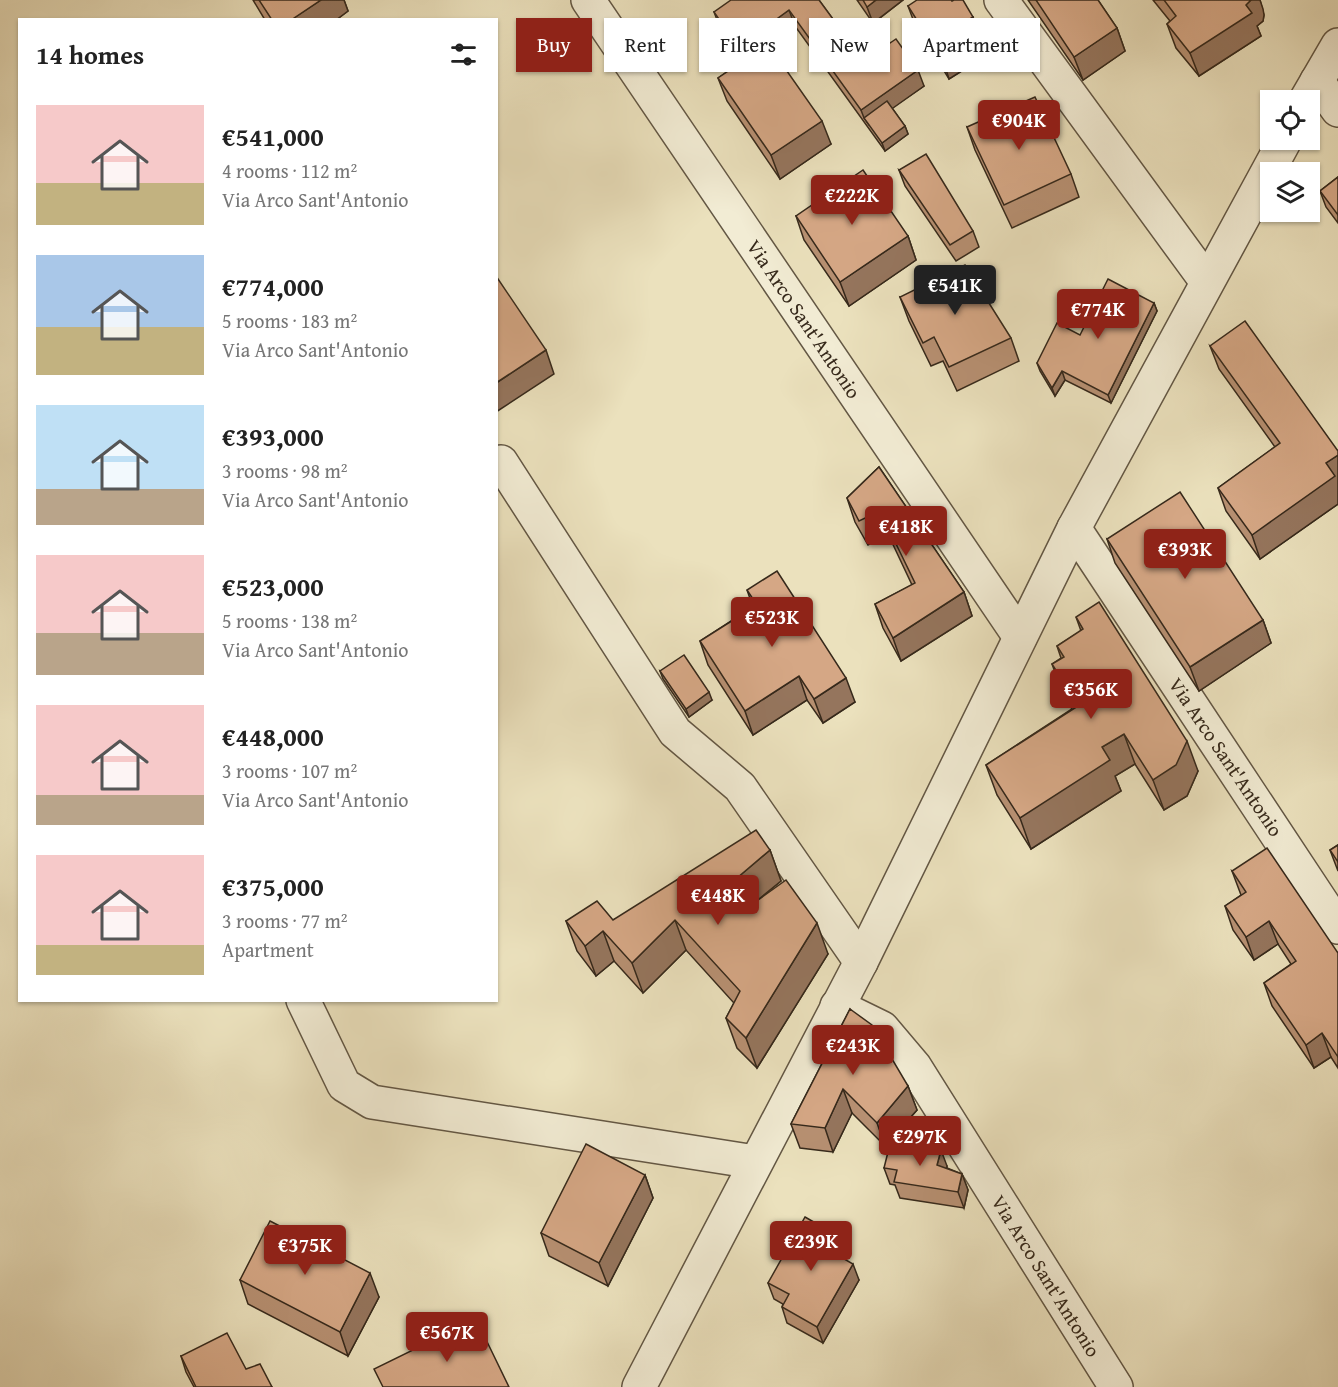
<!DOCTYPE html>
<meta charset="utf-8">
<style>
body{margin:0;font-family:"Gentium Book Plus",serif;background:#f6f6f6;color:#222;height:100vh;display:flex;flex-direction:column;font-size:22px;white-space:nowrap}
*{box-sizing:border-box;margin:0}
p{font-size:20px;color:#767676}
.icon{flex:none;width:33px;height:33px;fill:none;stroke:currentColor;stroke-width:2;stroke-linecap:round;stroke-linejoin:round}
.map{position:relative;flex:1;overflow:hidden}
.side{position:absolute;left:18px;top:18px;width:480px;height:984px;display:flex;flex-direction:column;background:#fff;border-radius:0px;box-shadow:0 2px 4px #0004}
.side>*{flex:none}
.banner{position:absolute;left:516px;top:18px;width:570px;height:54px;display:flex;gap:12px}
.controls{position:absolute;left:1260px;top:90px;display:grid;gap:12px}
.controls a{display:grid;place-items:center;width:60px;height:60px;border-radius:0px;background:#fff;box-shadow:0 2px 4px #0004;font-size:30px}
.price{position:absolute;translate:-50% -51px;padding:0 14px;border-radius:6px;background:#8f2418;color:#fff;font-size:20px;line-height:39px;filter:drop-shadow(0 2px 3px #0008)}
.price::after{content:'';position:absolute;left:50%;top:36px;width:18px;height:14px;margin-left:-9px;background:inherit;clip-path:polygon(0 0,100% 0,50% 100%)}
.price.selected{background:#222;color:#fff}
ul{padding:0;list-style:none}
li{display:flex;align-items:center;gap:18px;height:150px;padding:0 18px}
li span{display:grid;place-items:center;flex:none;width:168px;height:120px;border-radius:0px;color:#555}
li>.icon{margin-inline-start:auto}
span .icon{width:72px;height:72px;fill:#fffc;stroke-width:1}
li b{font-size:26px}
h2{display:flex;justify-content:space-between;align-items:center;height:72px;padding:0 18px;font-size:26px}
.chip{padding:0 21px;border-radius:0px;background:#fff;box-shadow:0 2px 4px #0004;font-size:21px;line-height:54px}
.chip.selected{background:#8f2418;color:#fff}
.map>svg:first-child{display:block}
</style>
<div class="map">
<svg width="1338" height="1387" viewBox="0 0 1338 1387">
<rect width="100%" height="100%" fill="#ebe1bd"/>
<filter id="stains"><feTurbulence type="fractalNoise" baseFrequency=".00333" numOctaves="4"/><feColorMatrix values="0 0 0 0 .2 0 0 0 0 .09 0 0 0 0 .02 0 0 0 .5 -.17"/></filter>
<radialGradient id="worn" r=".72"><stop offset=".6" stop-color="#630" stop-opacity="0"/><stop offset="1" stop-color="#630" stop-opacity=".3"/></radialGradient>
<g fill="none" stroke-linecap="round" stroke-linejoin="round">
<!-- minor casing -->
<g stroke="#635744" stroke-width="36">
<g id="minor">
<path d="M588,0L1020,637"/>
<path d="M1001,0L1207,282"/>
<path d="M1317,81L1338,110"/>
<path d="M1306,100L1338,45"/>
<path d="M501,462L675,732L740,787L861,962"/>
<path d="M1074,528L1338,927"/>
<path d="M303,1000L344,1085L372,1102L755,1162"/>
<path d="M837,1006L882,1028L915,1067L1116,1387"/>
<path d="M639,1387L861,962L1074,528L1285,140"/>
</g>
</g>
<!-- minor -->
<use href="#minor" stroke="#f2ecd4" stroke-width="33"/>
</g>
<!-- wall -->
<g fill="#b79072" stroke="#36291b" stroke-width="1.5">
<path d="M253,0H344L348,11L336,20H265Z"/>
<path d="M819,0L849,41L873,23L857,0H903L875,22L890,43L924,86L892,108L905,126L908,134L885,151L795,26L769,45L831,144L780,179L727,101L718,78L743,61L720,28L714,12Z"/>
<path d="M1028,0H1098L1117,28L1125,51L1083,80Z"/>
<path d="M1153,0H1260L1264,15L1263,21L1257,26L1261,36L1199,76L1176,48L1167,24L1170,21Z"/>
<path d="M908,6L973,17L979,33L955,48L959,53L965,69L949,79L914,22Z"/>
<path d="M967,127L1071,174L1079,197L1012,228L975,150Z"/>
<path d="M899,170L973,231L979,247L956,261L905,186Z"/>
<path d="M1338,177V223L1326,207L1320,191Z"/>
<path d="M796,216L908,236L916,260L849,306L804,240Z"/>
<path d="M900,297L1011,338L1019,361L957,391L943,361L931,366L909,321Z"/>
<path d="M1154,303L1157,311L1111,403L1065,380L1055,396L1040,371L1037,363L1080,335Z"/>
<path d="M1210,346L1338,451V504L1260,559L1226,511L1218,488L1275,447L1219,369Z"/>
<path d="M879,467L964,592L972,616L901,661L883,628L875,604L912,585L888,534L868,545L855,522L847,498Z"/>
<path d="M1107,539L1263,620L1271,643L1199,691L1115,563Z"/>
<path d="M747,590L855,702L823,723L807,700L753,735L708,665L700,641L753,607Z"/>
<path d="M1076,617L1198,771L1187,796L1164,810L1135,764L1115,776L1121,791L1031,849L997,795L986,765L1072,709L1063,694L1052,664L1061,658L1057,646L1081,631Z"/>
<path d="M660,671L712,700L689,717L663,679Z"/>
<path d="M1338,845V871L1330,850Z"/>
<path d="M770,850L781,881L761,897L828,954L757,1068L737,1048L726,1018L734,1003L686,950L643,993L614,961L596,976L577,951L566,921L613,920Z"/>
<path d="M1232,871L1338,953V1068L1331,1057L1314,1068L1272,1006L1264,983L1291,964L1278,944L1254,960L1233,930L1225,906L1241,895Z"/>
<path d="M850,1009L908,1086L917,1110L885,1146L852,1113L833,1152L800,1148L791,1124Z"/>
<path d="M947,1166V1168L962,1174L968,1190L964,1208L900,1198L895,1185L890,1184L884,1168Z"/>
<path d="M645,1175L653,1198L608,1286L549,1256L541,1233Z"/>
<path d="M840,1237L846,1253L843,1258L859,1280L823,1343L787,1323L782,1307L783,1304L774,1299L768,1283Z"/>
<path d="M240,1280L379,1297L348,1356L248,1304Z"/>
<path d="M181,1356L246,1369L272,1387H194L186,1372Z"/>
</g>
<!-- shaded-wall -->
<g fill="#95755d" stroke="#36291b" stroke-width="1.5">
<path d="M321,0H344L348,11L336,20H291Z"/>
<path d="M876,0H903L873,23L867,7Z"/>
<path d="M1251,0H1260L1263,9L1264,15L1263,21L1257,26L1261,36L1199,76L1190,53Z"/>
<path d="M789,10L795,26L744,63L738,47Z"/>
<path d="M973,17L979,33L953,49L947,33Z"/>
<path d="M1117,28L1125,51L1083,80L1074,57Z"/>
<path d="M959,53L965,69L949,79L944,63Z"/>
<path d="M918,70L924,86L869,125L864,118L861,110Z"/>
<path d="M822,121L831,144L780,179L771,155Z"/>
<path d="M905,126L908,134L885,151L882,143Z"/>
<path d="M908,236L916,260L849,306L840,282Z"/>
<path d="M1154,303L1157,311L1111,403L1108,395Z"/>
<path d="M546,350L554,374L496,412V383Z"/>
<path d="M1062,371L1065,380L1055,396L1052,388Z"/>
<path d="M1338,455V504L1260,559L1252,535L1326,463Z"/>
<path d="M964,592L972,616L901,661L893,638Z"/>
<path d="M1263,620L1271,643L1199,691L1190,667Z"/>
<path d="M799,676L807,700L753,735L745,711Z"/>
<path d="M846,678L855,702L823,723L814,699Z"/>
<path d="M709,692L712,700L689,717L686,709Z"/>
<path d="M1124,734L1135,764L1115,776L1121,791L1031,849L1020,818L1102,747Z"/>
<path d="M1187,741L1198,771L1187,796L1164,810L1153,780Z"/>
<path d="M770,850L781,881L748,908L737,878Z"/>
<path d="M675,920L686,950L643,993L632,963Z"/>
<path d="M1269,921L1278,944L1254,960L1246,937Z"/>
<path d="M817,923L828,954L757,1068L746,1038Z"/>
<path d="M603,931L614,961L596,976L585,946Z"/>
<path d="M1322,1033L1331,1057L1314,1068L1306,1045Z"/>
<path d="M908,1086L917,1110L885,1146L877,1123Z"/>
<path d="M843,1089L852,1113L833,1152L825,1128Z"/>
<path d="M941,1150L947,1166L943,1181L937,1165Z"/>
<path d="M962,1174L968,1190L964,1208L958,1192Z"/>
<path d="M645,1175L653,1198L608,1286L599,1263Z"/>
<path d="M840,1237L846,1253L838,1268L832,1252Z"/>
<path d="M853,1264L859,1280L823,1343L817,1327Z"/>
<path d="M370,1273L379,1297L348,1356L340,1332Z"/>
</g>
<!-- building -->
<g fill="#d5a785" stroke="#36291b" stroke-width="1.5">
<path d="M259,0H321L291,20H272Z"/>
<path d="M731,0H819L849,41L875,22L890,43L896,39L918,70L861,110L789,10L738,47L714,12Z"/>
<path d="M863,0H876L867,7Z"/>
<path d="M917,0H951L952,1L954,0H963L973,17L947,33L959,53L944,63L908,6Z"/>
<path d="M1036,0H1098L1117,28L1074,57Z"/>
<path d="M1164,0H1251L1246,5L1252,13L1190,53L1167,24L1176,16Z"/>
<path d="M768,44L822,121L771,155L718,78Z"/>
<path d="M1035,97L1071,174L1004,205L967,127Z"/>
<path d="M887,101L905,126L882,143L864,118Z"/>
<path d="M926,154L973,231L950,245L899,170Z"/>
<path d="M863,170L908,236L840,282L796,216Z"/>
<path d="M1338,177V215L1320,191Z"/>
<path d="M965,265L1011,338L949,367L934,337L923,343L900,297Z"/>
<path d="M496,276L546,350L496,383Z"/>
<path d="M1108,279L1154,303L1108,395L1062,371L1052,388L1037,363L1057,323L1080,335Z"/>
<path d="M1245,321L1338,451V455L1326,463L1335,476L1252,535L1218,488L1280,443L1210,346Z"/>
<path d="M879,467L964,592L893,638L875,604L915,583L880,511L859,521L847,498Z"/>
<path d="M1180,492L1263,620L1190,667L1107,539Z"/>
<path d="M777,571L846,678L814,699L799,676L745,711L700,641L757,605L747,590Z"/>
<path d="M1099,602L1187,741L1176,765L1153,780L1124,734L1102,747L1110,760L1020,818L986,765L1078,706L1052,664L1064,657L1057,646L1083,629L1076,617Z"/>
<path d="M684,655L709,692L686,709L660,671Z"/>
<path d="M756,830L770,850L737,878L758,900L786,880L817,923L746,1038L726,1018L740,991L675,920L632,963L603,931L585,946L566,921L597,901L613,920Z"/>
<path d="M1338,845V862L1330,850Z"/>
<path d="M1267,848L1338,953V1057L1322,1033L1306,1045L1264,983L1296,961L1269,921L1246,937L1225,906L1246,892L1232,871Z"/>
<path d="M850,1009L872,1025L908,1086L877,1123L843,1089L825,1128L791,1124Z"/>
<path d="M891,1140L941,1150L937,1165L962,1174L958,1192L894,1182L897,1170L884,1168Z"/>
<path d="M586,1144L645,1175L599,1263L541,1233Z"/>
<path d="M805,1217L840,1237L832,1252L853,1264L817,1327L782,1307L789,1294L768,1283Z"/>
<path d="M270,1221L370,1273L340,1332L240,1280Z"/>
<path d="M476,1319L509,1387H383L374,1369Z"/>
<path d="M227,1333L246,1369L260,1364L272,1387H196L181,1356Z"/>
</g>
<g text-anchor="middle" stroke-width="5" stroke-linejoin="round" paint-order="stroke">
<!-- street labels -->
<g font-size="20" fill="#36291b" stroke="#f2ecd4">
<text transform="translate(804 319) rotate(56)" y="7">Via Arco Sant'Antonio</text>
<text transform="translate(1226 757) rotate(56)" y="7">Via Arco Sant'Antonio</text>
<text transform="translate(1046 1276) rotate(58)" y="7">Via Arco Sant'Antonio</text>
</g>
</g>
<rect width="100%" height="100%" filter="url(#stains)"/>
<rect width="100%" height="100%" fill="url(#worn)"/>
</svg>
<div class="controls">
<a><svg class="icon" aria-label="locate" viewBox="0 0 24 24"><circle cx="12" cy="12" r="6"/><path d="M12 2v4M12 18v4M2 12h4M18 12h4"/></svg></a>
<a><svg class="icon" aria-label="layers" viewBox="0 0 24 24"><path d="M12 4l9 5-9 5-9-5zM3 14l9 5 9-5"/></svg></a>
</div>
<b class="price" style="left:1019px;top:151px">€904K</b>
<b class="price" style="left:852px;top:226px">€222K</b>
<b class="price selected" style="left:955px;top:316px">€541K</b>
<b class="price" style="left:1098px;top:340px">€774K</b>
<b class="price" style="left:906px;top:557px">€418K</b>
<b class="price" style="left:1185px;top:580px">€393K</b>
<b class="price" style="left:772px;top:648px">€523K</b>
<b class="price" style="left:1091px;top:720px">€356K</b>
<b class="price" style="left:718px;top:926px">€448K</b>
<b class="price" style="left:853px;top:1076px">€243K</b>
<b class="price" style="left:920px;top:1167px">€297K</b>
<b class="price" style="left:811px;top:1272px">€239K</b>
<b class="price" style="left:305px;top:1276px">€375K</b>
<b class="price" style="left:447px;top:1363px">€567K</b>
<div class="banner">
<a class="chip selected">Buy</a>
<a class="chip">Rent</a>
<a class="chip">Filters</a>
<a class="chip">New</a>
<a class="chip">Apartment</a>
</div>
<section class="side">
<h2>14 homes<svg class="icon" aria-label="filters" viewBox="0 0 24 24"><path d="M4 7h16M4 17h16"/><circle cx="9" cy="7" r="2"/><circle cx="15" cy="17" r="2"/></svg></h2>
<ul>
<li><span style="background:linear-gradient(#f6c9c9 65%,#c2b280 0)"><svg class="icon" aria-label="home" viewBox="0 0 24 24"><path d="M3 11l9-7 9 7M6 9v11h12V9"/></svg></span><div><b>€541,000</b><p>4 rooms · 112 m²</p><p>Via Arco Sant'Antonio</p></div></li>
<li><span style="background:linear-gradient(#a9c7e8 60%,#c2b280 0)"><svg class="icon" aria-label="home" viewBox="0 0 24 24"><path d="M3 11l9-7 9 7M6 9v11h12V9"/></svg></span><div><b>€774,000</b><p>5 rooms · 183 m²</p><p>Via Arco Sant'Antonio</p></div></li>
<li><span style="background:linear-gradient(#bfe0f5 70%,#b9a48a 0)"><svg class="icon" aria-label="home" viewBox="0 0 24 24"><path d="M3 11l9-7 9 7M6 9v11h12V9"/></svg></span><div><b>€393,000</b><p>3 rooms · 98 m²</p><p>Via Arco Sant'Antonio</p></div></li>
<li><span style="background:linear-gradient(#f6c9c9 65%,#b9a48a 0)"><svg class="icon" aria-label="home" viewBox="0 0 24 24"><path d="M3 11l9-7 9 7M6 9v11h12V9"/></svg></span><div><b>€523,000</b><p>5 rooms · 138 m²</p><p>Via Arco Sant'Antonio</p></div></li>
<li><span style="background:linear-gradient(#f6c9c9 75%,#b9a48a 0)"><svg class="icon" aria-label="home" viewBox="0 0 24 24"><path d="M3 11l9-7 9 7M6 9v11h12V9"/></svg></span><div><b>€448,000</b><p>3 rooms · 107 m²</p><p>Via Arco Sant'Antonio</p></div></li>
<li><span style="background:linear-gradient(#f6c9c9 75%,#c2b280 0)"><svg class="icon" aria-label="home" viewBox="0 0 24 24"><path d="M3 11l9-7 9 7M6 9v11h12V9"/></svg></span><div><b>€375,000</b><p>3 rooms · 77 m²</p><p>Apartment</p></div></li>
</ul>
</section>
</div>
